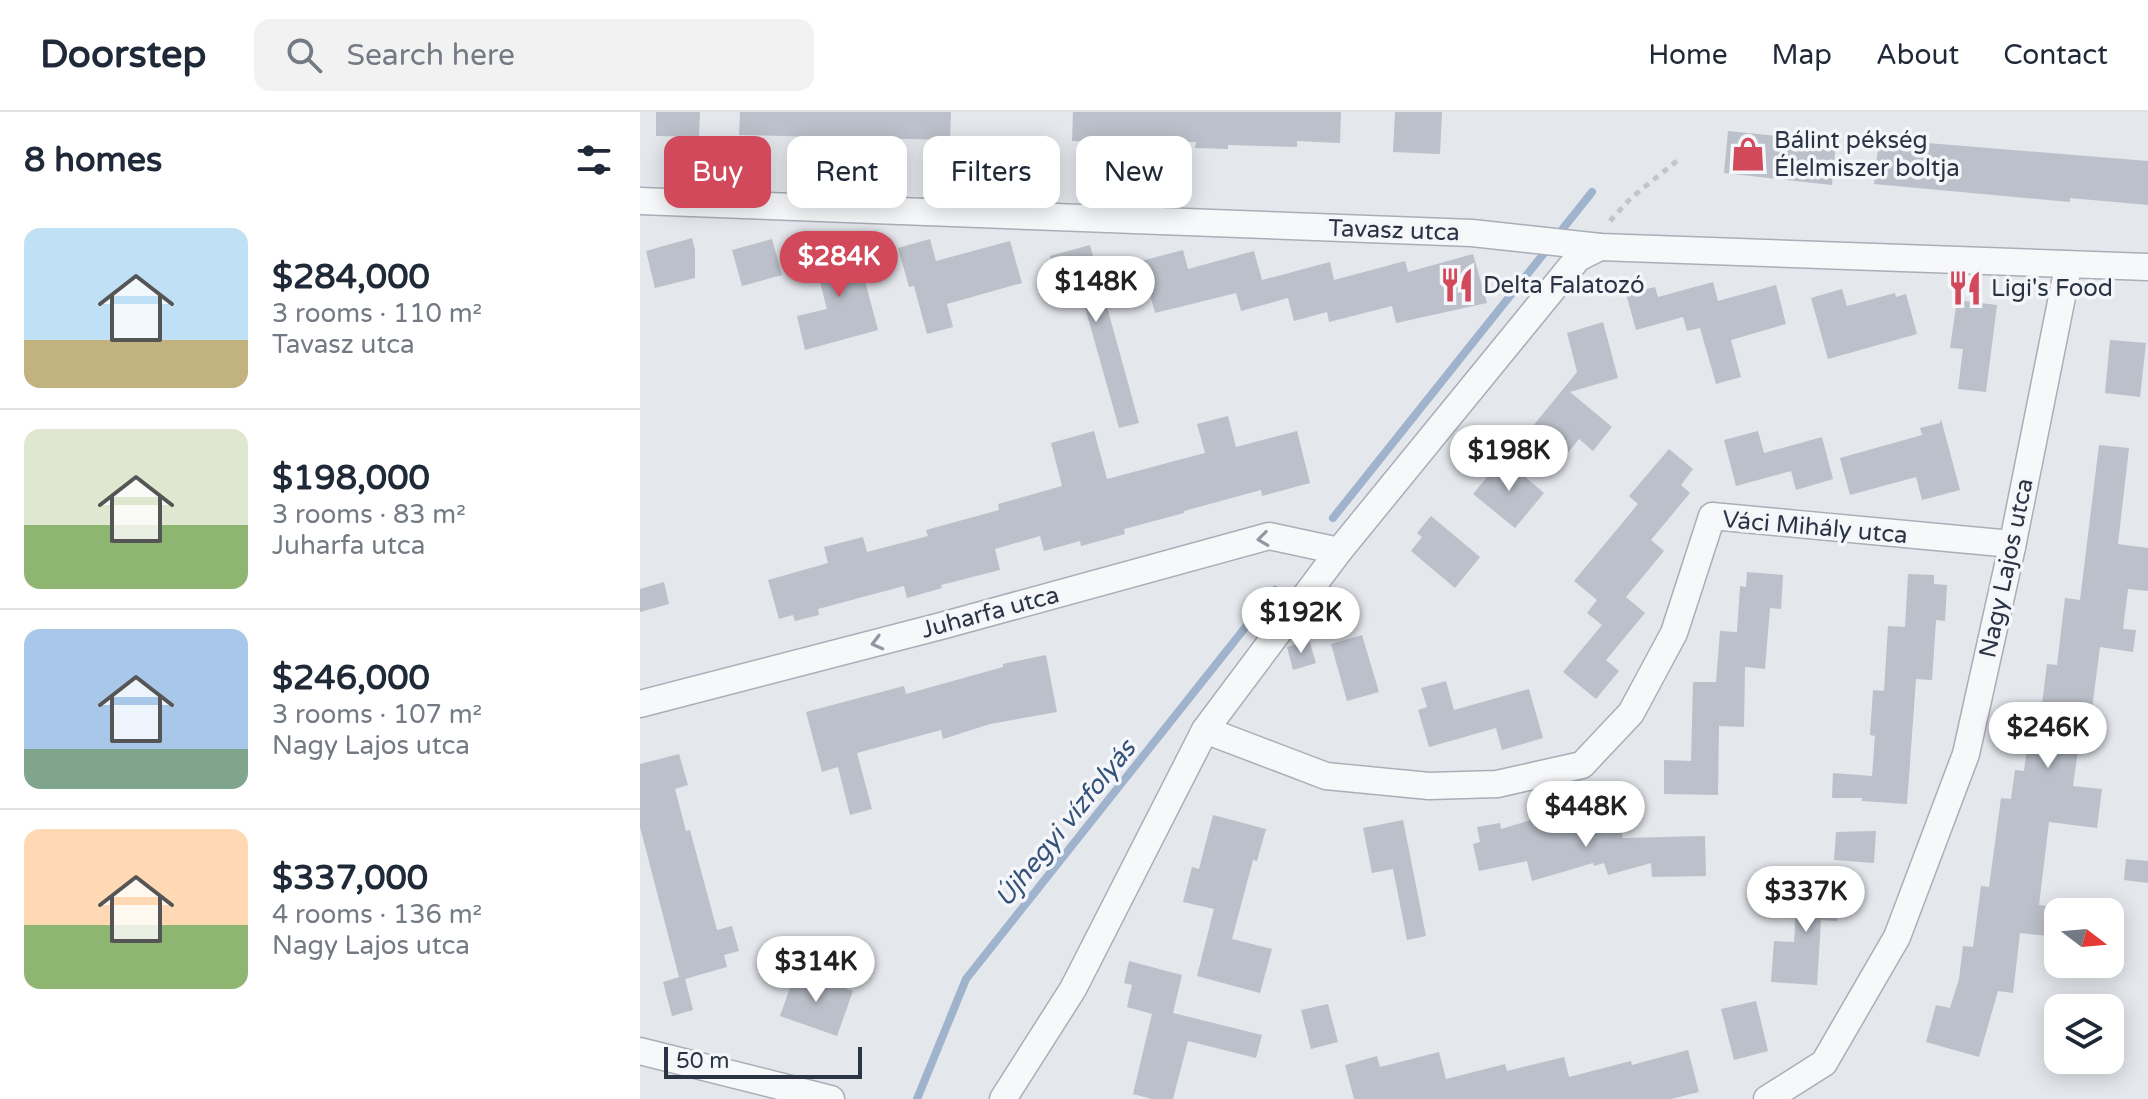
<!DOCTYPE html>
<meta charset="utf-8">
<style>
body{margin:0;font-family:"Varela Round",sans-serif;background:#f2f2f3;color:#1f2937;height:100vh;display:flex;flex-direction:column;font-size:30px;white-space:nowrap}
*{box-sizing:border-box;margin:0}
p{font-size:26px;color:#747a83}
.icon{flex:none;width:44px;height:44px;fill:none;stroke:currentColor;stroke-width:2;stroke-linecap:round;stroke-linejoin:round}
.map{position:relative;flex:1;overflow:hidden}
.side{display:flex;flex-direction:column;background:#fff;width:640px}
.side>*{flex:none}
.hud{position:absolute;left:24px;top:24px;width:760px;height:72px;display:flex;gap:16px}
.needle{width:52px;rotate:106deg}
.buttons{position:absolute;left:1404px;top:786px;display:grid;gap:16px}
.buttons a{display:grid;place-items:center;width:80px;height:80px;border-radius:16px;background:#fff;box-shadow:0 4px 20px #0003;font-size:40px}
.scale{position:absolute;left:24px;bottom:20px;width:198px;box-sizing:border-box;padding-left:8px;border:4px solid #2b3445;border-top:0;font-size:22px;line-height:28px;white-space:nowrap;color:#2b3445;-webkit-text-stroke:6px #f4f6f9;paint-order:stroke}
.price{position:absolute;translate:-50% -68px;padding:0 18px;border-radius:28px;background:#fff;color:#222;font-size:26px;line-height:52px;filter:drop-shadow(0 2px 4px #0008)}
.price::after{content:'';position:absolute;left:50%;top:48px;width:24px;height:18px;margin-left:-12px;background:inherit;clip-path:polygon(0 0,100% 0,50% 100%)}
.price.active{background:#d1495b;color:#fff}
ul{padding:0;list-style:none}
li{display:flex;align-items:center;gap:24px;height:200px;padding:0 24px}
li+li{border-top:2px solid #e0e1e3}
li span{display:grid;place-items:center;flex:none;width:224px;height:160px;border-radius:16px;color:#555}
li>.icon{margin-inline-start:auto}
span .icon{width:96px;height:96px;fill:#fffc;stroke-width:1}
li b{font-size:34px}
h2{display:flex;justify-content:space-between;align-items:center;height:96px;padding:0 24px;font-size:34px}
.tag{padding:0 28px;border-radius:16px;background:#fff;box-shadow:0 4px 20px #0003;font-size:28px;line-height:72px}
.tag.active{background:#d1495b;color:#fff}
header{display:flex;align-items:center;gap:48px;box-sizing:border-box;height:112px;padding:0 40px;background:#fff;border-bottom:2px solid #e0e1e3}
header strong{font-size:38px}
nav{display:flex;gap:44px;margin-inline-start:auto;font-size:28px}
.search{width:560px;height:72px;background:#f2f2f3;display:flex;align-items:center;gap:20px;box-sizing:border-box;padding:0 28px;border-radius:16px;color:#747a83;font-size:30px}
main{display:flex;flex:1;min-height:0}
.map>svg:first-child{display:block}
</style>
<header>
<strong>Doorstep</strong>
<div class="search"><svg class="icon" aria-label="search" viewBox="0 0 24 24"><circle cx="10" cy="10" r="6"/><path d="M15 15l6 6"/></svg>Search here</div>
<nav><a>Home</a><a>Map</a><a>About</a><a>Contact</a></nav>
</header>
<main>
<section class="side">
<h2>8 homes<svg class="icon" aria-label="filters" viewBox="0 0 24 24"><path d="M4 7h16M4 17h16"/><circle cx="9" cy="7" r="2"/><circle cx="15" cy="17" r="2"/></svg></h2>
<ul>
<li><span style="background:linear-gradient(#bfe0f5 70%,#c2b280 0)"><svg class="icon" aria-label="home" viewBox="0 0 24 24"><path d="M3 11l9-7 9 7M6 9v11h12V9"/></svg></span><div><b>$284,000</b><p>3 rooms · 110 m²</p><p>Tavasz utca</p></div></li>
<li><span style="background:linear-gradient(#dfe7d0 60%,#8fb573 0)"><svg class="icon" aria-label="home" viewBox="0 0 24 24"><path d="M3 11l9-7 9 7M6 9v11h12V9"/></svg></span><div><b>$198,000</b><p>3 rooms · 83 m²</p><p>Juharfa utca</p></div></li>
<li><span style="background:linear-gradient(#a9c7e8 75%,#7fa58c 0)"><svg class="icon" aria-label="home" viewBox="0 0 24 24"><path d="M3 11l9-7 9 7M6 9v11h12V9"/></svg></span><div><b>$246,000</b><p>3 rooms · 107 m²</p><p>Nagy Lajos utca</p></div></li>
<li><span style="background:linear-gradient(#ffd9b3 60%,#8fb573 0)"><svg class="icon" aria-label="home" viewBox="0 0 24 24"><path d="M3 11l9-7 9 7M6 9v11h12V9"/></svg></span><div><b>$337,000</b><p>4 rooms · 136 m²</p><p>Nagy Lajos utca</p></div></li>
</ul>
</section>
<div class="map">
<svg width="1508" height="987" viewBox="0 0 1508 987">
<rect width="100%" height="100%" fill="#e4e7ec"/>
<g fill="none" stroke-linecap="round" stroke-linejoin="round">
<!-- stream -->
<g stroke="#9fb4cc" stroke-width="8">
<path d="M917,124L952,80"/>
<path d="M693,406L909,135"/>
<path d="M277,987L326,867L635,478"/>
</g>
</g>
<!-- building -->
<g fill="#bbc0ca">
<path d="M16,0H60L59,25L16,24Z"/>
<path d="M100,0H311L310,28L99,23Z"/>
<path d="M433,0H701L700,31L657,29V35L588,33V37L555,36L556,30L432,29Z"/>
<path d="M755,0H802L800,42L753,40Z"/>
<path d="M1088,19L1196,30L1192,73L1084,61Z"/>
<path d="M1239,27L1508,49V93L1430,86V90L1234,72Z"/>
<path d="M52,126L55,138V166L15,176L6,139Z"/>
<path d="M132,127L142,163L102,174L92,138Z"/>
<path d="M290,127L296,149L370,129L382,171L307,192L313,215L287,222L274,174L269,175L258,136Z"/>
<path d="M214,128L238,218L165,238L157,204L187,197L172,139Z"/>
<path d="M450,133L499,311L479,316L443,188L423,193L410,144Z"/>
<path d="M543,138L548,157L614,139L622,168L690,150L694,168L765,149L768,160L833,142L847,191L756,211L752,194L689,210L687,200L654,209L648,186L601,199L596,181L515,201L501,149Z"/>
<path d="M1073,170L1078,189L1136,173L1146,212L1091,228L1101,265L1076,272L1060,216L1047,219L1043,205L996,218L986,182L1015,175L1018,185Z"/>
<path d="M1202,177L1207,194L1255,181L1256,185L1266,182L1277,222L1188,247L1171,186Z"/>
<path d="M1317,188L1357,193L1346,280L1318,277L1323,237L1310,236Z"/>
<path d="M963,210L978,266L930,280L972,315L953,339L939,327L927,342L893,314L937,260L927,221Z"/>
<path d="M1470,228L1506,231L1500,285L1465,281Z"/>
<path d="M588,304L596,335L657,319L670,371L622,384L621,378L544,399V401L484,417L485,422L441,434L440,429L404,439L400,424L355,437L360,458L301,473L302,476L267,486L264,474L178,497L179,503L155,509L153,503L139,507L128,468L188,451L184,435L223,425L227,440L288,424L286,418L359,398L358,392L422,374L411,331L454,319L467,367L565,341L557,312Z"/>
<path d="M1301,307L1320,378L1282,388L1276,365L1210,383L1200,346L1282,323L1280,316L1300,311Z"/>
<path d="M1118,319L1124,341L1182,325L1193,367L1156,378L1151,359L1096,374L1084,328Z"/>
<path d="M1459,333L1489,336L1478,432L1508,436V479L1488,477L1483,517L1496,518L1493,540L1460,535L1452,597L1444,596L1433,674L1462,677L1457,716L1409,710L1399,793L1418,795V825L1380,821L1373,881L1358,879L1339,945L1286,930L1296,893L1310,896L1319,867L1323,834L1333,835L1341,774L1349,775L1361,686L1371,687L1375,658L1384,659L1391,607L1400,608L1407,552L1417,553L1425,486L1440,488Z"/>
<path d="M1029,337L1053,357L1041,373L1050,381L1011,428L1024,439L986,485L1005,501L966,548L979,559L956,587L923,560L962,513L947,501L957,488L934,469L998,392L989,384Z"/>
<path d="M863,346L904,381L875,416L833,382Z"/>
<path d="M791,404L840,445L815,476L771,439L782,425L777,421Z"/>
<path d="M1107,460L1143,463L1141,497L1130,496L1125,557L1105,555L1104,615L1079,614L1078,683L1024,682V648L1051,649L1053,570H1076L1080,519L1097,520L1100,474L1106,475Z"/>
<path d="M1268,462L1294,463V472L1307,473L1305,509L1296,508L1292,568L1276,567L1267,692L1222,689V686H1192L1193,661L1232,664L1235,624L1230,623L1233,578L1244,579L1248,514L1265,515Z"/>
<path d="M24,470L29,492L0,500V477Z"/>
<path d="M722,523L739,580L707,589L691,532Z"/>
<path d="M669,528L676,551L653,558L647,535Z"/>
<path d="M406,543L417,600L350,612L303,627L301,618L217,641L232,697L210,703L198,655L182,660L166,600L264,574L266,582L363,555V552Z"/>
<path d="M806,569L814,598L889,577L903,626L862,638L856,616L789,635L778,598L787,595L781,576Z"/>
<path d="M39,642L48,673L35,677L46,719L50,718L77,818L92,814L99,839L84,843L87,855L45,867L53,898L32,904L23,870L39,865L0,715V652Z"/>
<path d="M921,699L927,720L977,706L983,726L1065,724L1066,764L1012,765L1011,751L968,763L964,751L954,754L953,751L892,769L887,749L839,759L833,732L840,730L837,715L860,711L861,717Z"/>
<path d="M573,703L626,717L617,749L613,748L592,827L632,837L620,881L557,864L574,797L543,790L552,755L559,757Z"/>
<path d="M763,708L786,824L767,828L753,757L732,761L723,716Z"/>
<path d="M1236,719L1234,751L1194,748L1196,720Z"/>
<path d="M1486,747L1508,749V771L1484,768Z"/>
<path d="M1158,768L1200,770L1197,809L1181,808L1177,873L1131,870L1134,829L1154,830Z"/>
<path d="M489,849L542,863L533,901L622,923L616,946L548,929L533,987H512L493,982L512,902L487,895L492,873L484,871Z"/>
<path d="M156,859L213,879L197,924L140,904Z"/>
<path d="M1116,889L1128,939L1094,948L1081,897Z"/>
<path d="M688,892L698,930L671,937L661,898Z"/>
<path d="M1048,938L1059,980L1031,987H714L705,953L737,944L740,955L799,940L806,967L865,952L867,959L924,945L929,965L991,949L992,953Z"/>
</g>
<g fill="none" stroke-linecap="round" stroke-linejoin="round">
<!-- minor casing -->
<g stroke="#a9aeb7" stroke-width="29">
<g id="minor">
<path d="M0,89L832,121L960,135L1508,155"/>
<path d="M0,592L301,514L629,424L699,439"/>
<path d="M565,618L686,664L789,674L857,672L942,653L991,601L1034,521L1072,404L1361,431L1372,435"/>
<path d="M0,939L191,987"/>
<path d="M363,987L433,877L565,618L699,439L938,146L960,135"/>
<path d="M1127,987L1184,951L1257,825L1326,642L1372,435L1427,160L1421,152"/>
</g>
</g>
<!-- path -->
<path stroke="#c2c5cb" stroke-width="5" stroke-dasharray="6 6" stroke-linecap="butt" d="M970,109L991,86L1038,48"/>
<!-- minor -->
<use href="#minor" stroke="#f7f8fa" stroke-width="26"/>
</g>
<!-- one-way arrows -->
<defs><path id="oneway-chevron" d="M-2-3.5L2.5 0L-2 3.5" fill="none" stroke-width="1.6" stroke-linecap="round" stroke-linejoin="round" transform="scale(2)"/></defs>
<g stroke="#9196a0">
<use href="#oneway-chevron" transform="translate(623 427) rotate(173)"/>
<use href="#oneway-chevron" transform="translate(237 531) rotate(165)"/>
</g>
<!-- icons -->
<defs>
<g id="shop-bare" transform="scale(2.76)"><path d="M-5-2.5h2.3a2.7 3.5 0 0 1 5.4 0H5L5.5 6h-11ZM-1.5-2.5h3a1.5 2.3 0 0 0-3 0Z" fill="#d1495b" stroke="#f4f6f9" stroke-width="2.5" paint-order="stroke"/></g>
<g id="restaurant-bare" transform="scale(2.76)"><path d="M-5-6h1v4h1v-4h1v4h1v-4h1v5L-1.5 .5V6h-2V.5L-5-1ZM5-6V6H3V1.5H1.5Q1.5-4 5-6Z" fill="#d1495b" stroke="#f4f6f9" stroke-width="2.5" paint-order="stroke"/></g>
</defs>
<g fill-rule="evenodd">
<use href="#shop-bare" x="1108" y="42"/>
<use href="#restaurant-bare" x="817" y="173"/>
<use href="#restaurant-bare" x="1325" y="176"/>
</g>
<g text-anchor="middle" stroke-width="7" stroke-linejoin="round" paint-order="stroke">
<!-- poi labels -->
<g font-size="24" fill="#2b3445" stroke="#f4f6f9" text-anchor="start">
<text x="1134" y="36">Bálint pékség<tspan x="1134" dy="28">Élelmiszer boltja</tspan></text>
<text x="843" y="181">Delta Falatozó</text>
<text x="1351" y="184">Ligi's Food</text>
</g>
<!-- street labels -->
<g font-size="24" fill="#2b3445" stroke="#f4f6f9">
<text transform="translate(754 118) rotate(2)" y="8">Tavasz utca</text>
<text transform="translate(1175 415) rotate(5)" y="8">Váci Mihály utca</text>
<text transform="translate(1366 456) rotate(-78)" y="8">Nagy Lajos utca</text>
<text transform="translate(350 500) rotate(-15)" y="8">Juharfa utca</text>
</g>
<!-- water labels -->
<g font-size="26" font-style="italic" fill="#34527a" stroke="#f4f6f9">
<text transform="translate(425 711) rotate(-51)" y="9">Újhegyi vízfolyás</text>
</g>
</g>
</svg>
<div class="buttons">
<a><svg class="needle" viewBox="-14 -14 28 28"><path d="M0-13l5 13h-10z" fill="#e53935"/><path d="M0 13l5-13h-10z" fill="#747a83"/></svg></a>
<a><svg class="icon" aria-label="layers" viewBox="0 0 24 24"><path d="M12 4l9 5-9 5-9-5zM3 14l9 5 9-5"/></svg></a>
</div>
<div class="scale">50 m</div>
<b class="price active" style="left:199px;top:187px">$284K</b>
<b class="price" style="left:456px;top:212px">$148K</b>
<b class="price" style="left:869px;top:381px">$198K</b>
<b class="price" style="left:661px;top:543px">$192K</b>
<b class="price" style="left:1408px;top:658px">$246K</b>
<b class="price" style="left:946px;top:737px">$448K</b>
<b class="price" style="left:1166px;top:822px">$337K</b>
<b class="price" style="left:176px;top:892px">$314K</b>
<div class="hud">
<a class="tag active">Buy</a>
<a class="tag">Rent</a>
<a class="tag">Filters</a>
<a class="tag">New</a>
</div>
</div>
</main>
